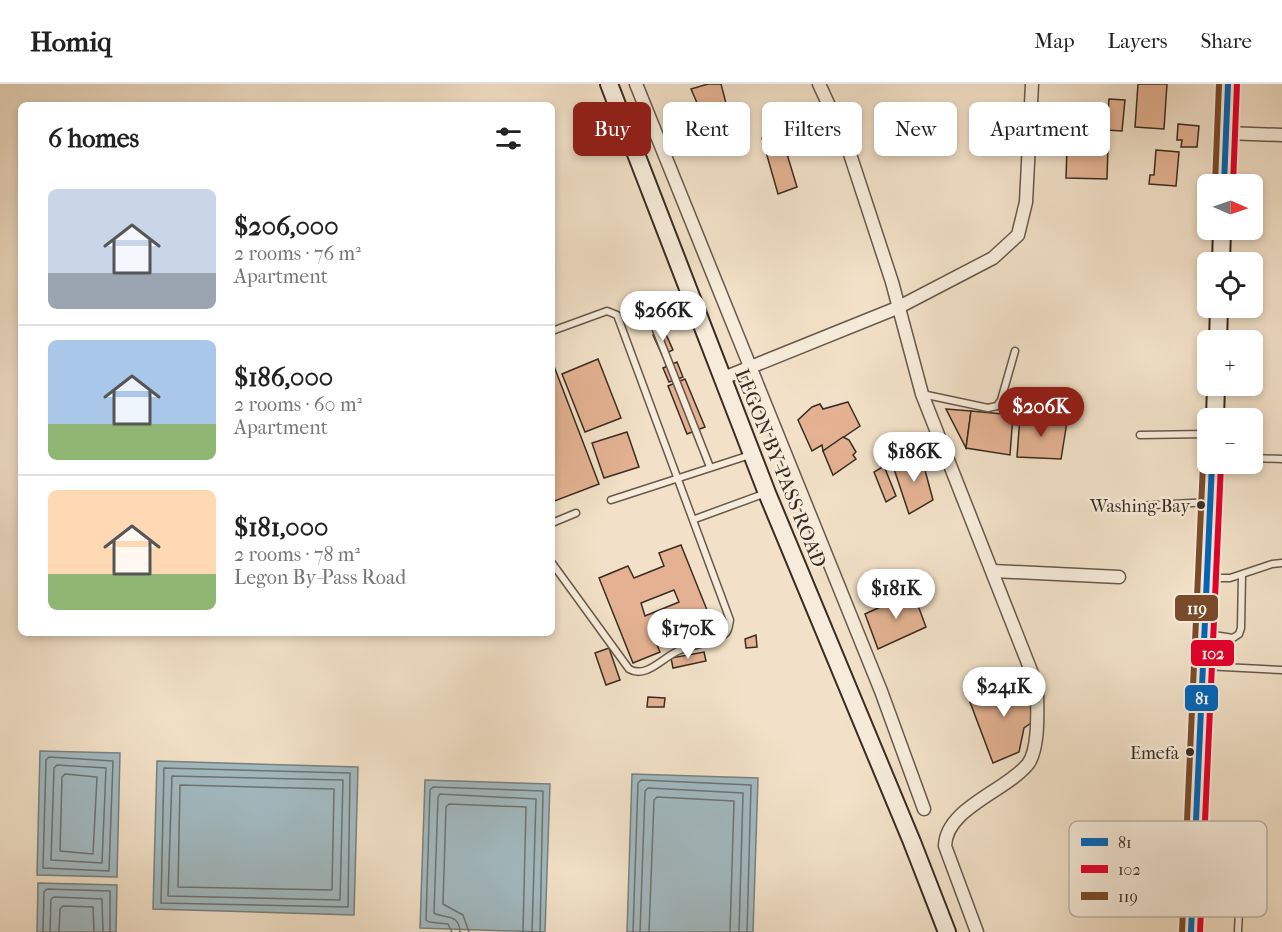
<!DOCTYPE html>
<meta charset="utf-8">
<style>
body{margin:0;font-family:"IM FELL French Canon",serif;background:#f6f6f6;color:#222;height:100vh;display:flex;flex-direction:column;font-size:22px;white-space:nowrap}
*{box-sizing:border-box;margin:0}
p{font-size:20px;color:#767676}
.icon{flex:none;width:33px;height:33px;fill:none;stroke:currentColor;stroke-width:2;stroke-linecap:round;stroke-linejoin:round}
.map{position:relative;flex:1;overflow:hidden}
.panel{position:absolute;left:18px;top:18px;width:537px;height:534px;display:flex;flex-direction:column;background:#fff;border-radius:9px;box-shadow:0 3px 9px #0003}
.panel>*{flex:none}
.hud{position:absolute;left:573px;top:18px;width:570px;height:54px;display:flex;gap:12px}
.needle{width:39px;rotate:92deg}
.buttons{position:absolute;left:1197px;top:90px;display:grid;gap:12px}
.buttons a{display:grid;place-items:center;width:66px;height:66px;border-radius:9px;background:#fff;box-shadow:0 3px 9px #0003;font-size:30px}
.price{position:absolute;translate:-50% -51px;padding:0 14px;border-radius:21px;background:#fff;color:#222;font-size:20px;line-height:39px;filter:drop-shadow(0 2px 3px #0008)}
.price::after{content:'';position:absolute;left:50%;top:36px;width:18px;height:14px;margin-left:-9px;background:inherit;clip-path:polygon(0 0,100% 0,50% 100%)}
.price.selected{background:#8f2418;color:#fff}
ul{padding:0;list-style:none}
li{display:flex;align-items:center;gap:18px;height:150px;padding:0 30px}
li+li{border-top:2px solid #e0e0e0}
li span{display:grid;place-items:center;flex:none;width:168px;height:120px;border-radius:9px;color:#555}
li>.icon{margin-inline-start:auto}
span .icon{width:72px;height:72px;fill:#fffc;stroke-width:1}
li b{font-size:26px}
h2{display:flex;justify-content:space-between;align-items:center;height:72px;padding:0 30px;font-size:26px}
.chip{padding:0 21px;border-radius:9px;background:#fff;box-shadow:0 3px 9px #0003;font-size:21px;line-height:54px}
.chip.selected{background:#8f2418;color:#fff}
header{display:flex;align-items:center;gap:36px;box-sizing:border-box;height:84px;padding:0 30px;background:#fff;border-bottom:2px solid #e0e0e0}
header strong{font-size:28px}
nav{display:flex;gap:33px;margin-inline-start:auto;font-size:21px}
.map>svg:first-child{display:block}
</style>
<header>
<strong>Homiq</strong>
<nav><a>Map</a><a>Layers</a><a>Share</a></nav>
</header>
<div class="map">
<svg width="1282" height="848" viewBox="0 0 1282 848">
<rect width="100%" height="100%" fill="#f2e1c8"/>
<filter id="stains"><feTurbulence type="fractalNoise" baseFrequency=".00333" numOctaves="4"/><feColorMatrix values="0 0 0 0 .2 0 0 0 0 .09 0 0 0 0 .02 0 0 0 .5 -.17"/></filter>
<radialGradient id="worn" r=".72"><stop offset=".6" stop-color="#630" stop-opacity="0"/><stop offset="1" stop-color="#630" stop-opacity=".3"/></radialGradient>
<!-- water -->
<g fill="#a2bac1" stroke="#788181" stroke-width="1.5">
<path d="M40,667L120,669L117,793L37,791Z"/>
<path d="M157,677L358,683L354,831L153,825Z"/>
<path d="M632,690L758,694L753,848H627Z"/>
<path d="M425,696L550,700L545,848L420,844Z"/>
<path d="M38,799L117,801L116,848H37Z"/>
</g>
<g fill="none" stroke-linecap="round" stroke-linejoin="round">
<!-- shore -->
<g stroke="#6e7372" stroke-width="1.5">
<path d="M49,673L113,677L109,787L43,784L46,676Z"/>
<path d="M57,681L106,684L102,779L51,776L54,684Z"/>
<path d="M164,684L350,689L348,823L161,819Z"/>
<path d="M65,690L97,693L93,770L60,767L62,693Z"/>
<path d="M172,692L343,696L340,816L168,812Z"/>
<path d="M180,701L334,705L332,806L178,803Z"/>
<path d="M43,848L44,808L47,805L110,807V848"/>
<path d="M50,848L51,815L54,813L102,815L103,848"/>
<path d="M59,848L60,825L63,822L93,823L94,848"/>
<path d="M452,848L448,840L429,838L426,836L430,706L433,703L543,707L540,848"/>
<path d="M460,848C459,829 445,835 434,829L438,713L440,710L536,715L532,848"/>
<path d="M469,848L463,831L443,820L446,723L449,720L526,723L523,848"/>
<path d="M633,848L638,699L641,696L751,701L747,848"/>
<path d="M640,848L645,707L648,704L743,709L739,848"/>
<path d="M649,848L654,716L657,713L734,717L730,848"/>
</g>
</g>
<!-- building -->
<g fill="#e4b292" stroke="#392c22" stroke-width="1.5" fill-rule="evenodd">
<path d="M708,0H721L728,27L704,35L691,5Z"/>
<path d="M1138,0H1167L1164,45L1135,43Z"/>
<path d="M1109,15L1125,16L1122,47L1107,46Z"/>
<path d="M1178,40L1199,42L1197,63H1181L1182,56H1177Z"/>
<path d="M780,47L797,103L778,110L762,54Z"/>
<path d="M1067,63L1108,64L1107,95L1066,94Z"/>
<path d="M1156,66L1179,68L1176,102L1149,100L1150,91H1154Z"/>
<path d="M664,246L673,266L662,271L653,251Z"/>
<path d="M598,275L621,334L585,348L562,290Z"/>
<path d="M552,277L599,400L552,418Z"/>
<path d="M677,278L683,293L669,298L663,284Z"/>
<path d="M685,295L705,343L687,350L668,302Z"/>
<path d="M848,318L860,342L823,367L822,361L812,367L798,336L812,323L820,320L823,325Z"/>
<path d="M946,325L971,327L966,364Z"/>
<path d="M971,327L1013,331L1010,371L966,364Z"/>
<path d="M1020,332L1067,338L1061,375L1017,373Z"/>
<path d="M627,348L639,383L604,394L592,359Z"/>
<path d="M843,353L849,356L856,368L853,371L856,375L833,391L823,367Z"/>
<path d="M915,371L922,375L933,416L909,430L893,382Z"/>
<path d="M884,382L896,412L886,418L874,388Z"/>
<path d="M681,461L715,546L692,555L687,542L655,556L660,568L633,579L599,494L628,482L634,494L664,482L659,469ZM674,506L679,518L645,532L641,519Z"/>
<path d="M913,508L926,543L878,565L865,530Z"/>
<path d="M756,551L757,563L746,564L745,555Z"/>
<path d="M609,564L620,596L606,601L595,569Z"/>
<path d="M704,568L706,577L673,584L671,574Z"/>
<path d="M1025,590L1034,637L1024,644L1019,668L993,679L970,618Z"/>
<path d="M648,613L665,614L664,623H647Z"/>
</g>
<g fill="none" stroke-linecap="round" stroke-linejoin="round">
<!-- lane casing -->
<g stroke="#67594c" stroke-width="9">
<g id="lane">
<path d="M647,223L710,383"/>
<path d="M552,247L607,227L617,231L730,536C729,540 729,546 726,549C718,558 690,561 678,567C662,574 646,595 629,585L552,479"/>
<path d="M922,310L988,324L997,322L1001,316L1015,267"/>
<path d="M1140,351L1208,350"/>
<path d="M1252,374L1282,375"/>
<path d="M611,416L750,371"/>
<path d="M1136,422L1210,418"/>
<path d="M695,435L766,409"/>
<path d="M552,439L576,429"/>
<path d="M1207,494H1230L1272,480L1282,479"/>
<path d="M1207,550L1233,554L1239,550L1241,544L1242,491"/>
<path d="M1204,582L1282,586"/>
<path d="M1193,806H1230C1243,817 1238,832 1238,848"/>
</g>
</g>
<!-- street casing -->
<g stroke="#67594c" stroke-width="15">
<g id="street">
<path d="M636,0L881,607L924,725"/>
<path d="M819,0L846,58L892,198L922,310L1037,602C1037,622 1040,664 1028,680C1006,707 946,724 945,762L977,848"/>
<path d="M1226,49L1282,51"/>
<path d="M721,295L897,224L993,174L1018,151L1026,118L1032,0"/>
<path d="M993,487L1119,493"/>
</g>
</g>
<!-- secondary casing -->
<g stroke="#392c22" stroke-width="20">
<g id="secondary">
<path d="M609,0L767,409L912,758L947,848"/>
<path d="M1224,100L1228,0"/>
<path d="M1221,178L1222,146"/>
<path d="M1218,256L1219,224"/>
<path d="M1215,334L1216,302"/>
<path d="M1191,848L1212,380"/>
</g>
</g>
<!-- lane -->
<use href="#lane" stroke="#f7ecdb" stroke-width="6"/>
<!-- street -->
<use href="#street" stroke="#f7ecdb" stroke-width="12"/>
<!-- secondary -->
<use href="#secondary" stroke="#f7ecdb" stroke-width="16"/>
<!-- bus-1 casing -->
<g stroke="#f7ecdb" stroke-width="10">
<g id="bus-1">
<path d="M1224,100L1228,0"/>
<path d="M1191,848L1212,380"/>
</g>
</g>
<!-- bus-2 casing -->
<g stroke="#f7ecdb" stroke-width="10">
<g id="bus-2">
<path d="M1233,100L1237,0"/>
<path d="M1200,848L1221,380"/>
</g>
</g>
<!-- bus-3 casing -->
<g stroke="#f7ecdb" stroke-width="10">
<g id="bus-3">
<path d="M1215,100L1219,0"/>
<path d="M1182,848L1203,380"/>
</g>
</g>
<!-- bus-1 -->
<use href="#bus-1" stroke="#0065bd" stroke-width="6"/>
<!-- bus-2 -->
<use href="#bus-2" stroke="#e4002b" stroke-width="6"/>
<!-- bus-3 -->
<use href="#bus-3" stroke="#7a4b2a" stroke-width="6"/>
</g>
<!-- markers -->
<g fill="#392c22" stroke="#f7ecdb" stroke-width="2">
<circle cx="1201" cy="421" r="5"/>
<circle cx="1190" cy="668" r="5"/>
</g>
<g text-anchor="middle" stroke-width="5" stroke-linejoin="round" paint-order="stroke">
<!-- bus labels -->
<g font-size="18" fill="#392c22" stroke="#f7ecdb" text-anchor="end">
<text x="1190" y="428">Washing Bay</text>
<text x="1179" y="675">Emefa</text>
</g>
<!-- street labels -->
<g font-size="20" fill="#392c22" stroke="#f7ecdb">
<text transform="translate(781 384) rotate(68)" y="7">LEGON BY-PASS ROAD</text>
</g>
</g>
<!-- legend -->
<rect x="1069" y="737" width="198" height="96" rx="9" fill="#f7ecdb" stroke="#beb2a4" stroke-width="1.5"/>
<rect x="1081" y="754" width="27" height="8" fill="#0065bd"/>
<rect x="1081" y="781" width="27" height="8" fill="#e4002b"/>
<rect x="1081" y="808" width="27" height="8" fill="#7a4b2a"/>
<g font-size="16" fill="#392c22">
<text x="1118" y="764">81</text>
<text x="1118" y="791">102</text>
<text x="1118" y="818">119</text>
</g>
<g stroke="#f7ecdb" stroke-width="2">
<rect x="1174" y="510" width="45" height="28" rx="6" fill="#7a4b2a"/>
<rect x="1190" y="555" width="45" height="28" rx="6" fill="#e4002b"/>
<rect x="1184" y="600" width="35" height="28" rx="6" fill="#0065bd"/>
</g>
<g font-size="16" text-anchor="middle" font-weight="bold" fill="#fff">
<text x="1197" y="530">119</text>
<text x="1213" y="575">102</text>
<text x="1202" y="620">81</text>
</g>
<rect width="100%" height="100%" filter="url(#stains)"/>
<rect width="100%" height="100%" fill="url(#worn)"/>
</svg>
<div class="buttons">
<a><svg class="needle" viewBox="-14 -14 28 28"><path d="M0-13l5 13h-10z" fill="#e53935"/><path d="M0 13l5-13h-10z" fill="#767676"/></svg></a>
<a><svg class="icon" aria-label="locate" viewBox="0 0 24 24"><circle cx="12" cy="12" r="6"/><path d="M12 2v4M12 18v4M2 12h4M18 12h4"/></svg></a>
<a>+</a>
<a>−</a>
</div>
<b class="price" style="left:663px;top:258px">$266K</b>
<b class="price selected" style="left:1041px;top:354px">$206K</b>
<b class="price" style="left:914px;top:399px">$186K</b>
<b class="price" style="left:896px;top:536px">$181K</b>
<b class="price" style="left:688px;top:576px">$170K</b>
<b class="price" style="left:1004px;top:634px">$241K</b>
<div class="hud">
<a class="chip selected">Buy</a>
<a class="chip">Rent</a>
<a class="chip">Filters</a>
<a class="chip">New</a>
<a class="chip">Apartment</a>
</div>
<section class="panel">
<h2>6 homes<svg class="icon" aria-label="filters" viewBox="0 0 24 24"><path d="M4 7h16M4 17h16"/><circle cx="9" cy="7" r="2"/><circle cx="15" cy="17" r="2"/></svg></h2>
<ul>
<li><span style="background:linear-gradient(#c9d6e8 70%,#9aa5b1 0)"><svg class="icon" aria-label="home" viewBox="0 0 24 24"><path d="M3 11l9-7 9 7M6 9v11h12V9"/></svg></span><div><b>$206,000</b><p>2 rooms · 76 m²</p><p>Apartment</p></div></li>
<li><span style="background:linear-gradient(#a9c7e8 70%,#8fb573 0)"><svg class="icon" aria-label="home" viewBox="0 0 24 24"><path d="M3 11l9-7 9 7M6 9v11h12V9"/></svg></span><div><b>$186,000</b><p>2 rooms · 60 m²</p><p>Apartment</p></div></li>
<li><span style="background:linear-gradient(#ffd9b3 70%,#8fb573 0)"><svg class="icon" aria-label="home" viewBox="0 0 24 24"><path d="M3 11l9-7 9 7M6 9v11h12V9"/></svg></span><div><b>$181,000</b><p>2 rooms · 78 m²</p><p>Legon By-Pass Road</p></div></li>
</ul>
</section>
</div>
